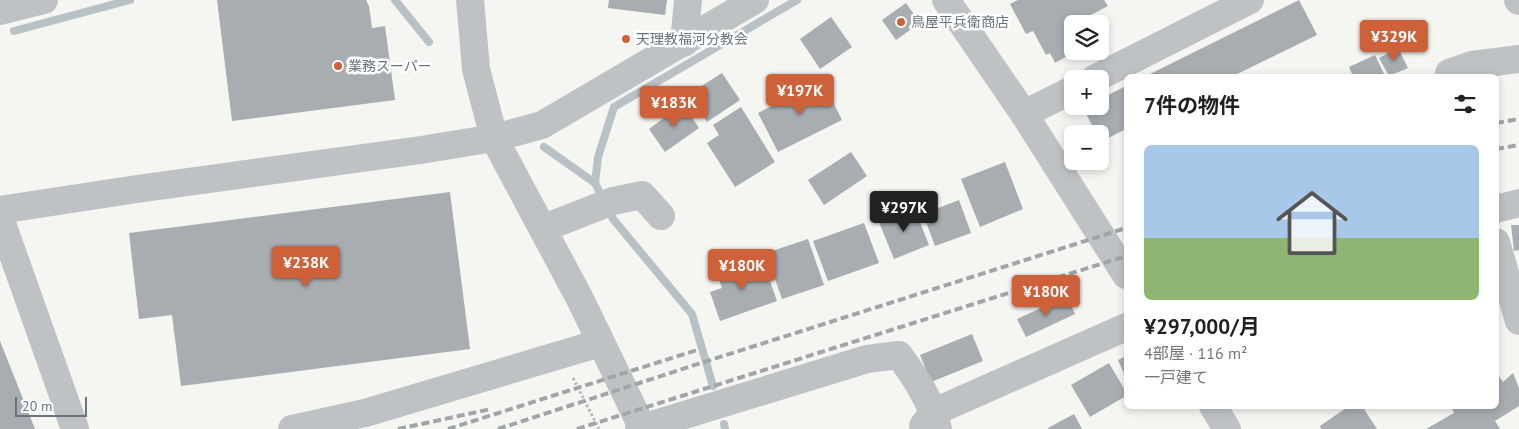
<!DOCTYPE html>
<html lang="ja">
<meta charset="utf-8">
<style>
body{margin:0;font-family:"PT Sans","Noto Sans JP",sans-serif;background:#f2f2f2;color:#202124;height:100vh;display:flex;flex-direction:column;font-size:19px;white-space:nowrap}
*{box-sizing:border-box;margin:0}
p{font-size:16px;color:#757577}
.icon{flex:none;width:28px;height:28px;fill:none;stroke:currentColor;stroke-width:2;stroke-linecap:round;stroke-linejoin:round}
.map{position:relative;flex:1;overflow:hidden}
.side{position:absolute;left:1124px;top:74px;width:375px;height:335px;display:flex;flex-direction:column;background:#fff;border-radius:8px;box-shadow:0 2px 8px #0003}
.side>*{flex:none}
.fabs{position:absolute;left:1064px;top:15px;display:grid;gap:10px}
.fabs a{display:grid;place-items:center;width:45px;height:45px;border-radius:8px;background:#fff;box-shadow:0 2px 8px #0003;font-size:25px}
.scale{position:absolute;left:15px;bottom:12px;width:72px;box-sizing:border-box;padding-left:5px;border:2px solid #68747f;border-top:0;font-size:14px;line-height:18px;white-space:nowrap;color:#68747f;-webkit-text-stroke:4px #fff;paint-order:stroke}
.price{position:absolute;translate:-50% -42px;padding:0 11px;border-radius:5px;background:#ce6139;color:#fff;font-size:16px;line-height:32px;filter:drop-shadow(0 1px 2px #0008)}
.price::after{content:'';position:absolute;left:50%;top:30px;width:15px;height:11px;margin-left:-8px;background:inherit;clip-path:polygon(0 0,100% 0,50% 100%)}
.price.current{background:#222;color:#fff}
ul{padding:0;list-style:none}
li{display:grid;align-content:center;gap:10px;height:265px;padding:0 20px}
li span{display:grid;place-items:center;height:155px;border-radius:8px;color:#555}
li>.icon{margin-inline-start:auto}
span .icon{width:90px;height:90px;fill:#fffc;stroke-width:1}
li b{font-size:21px}
h2{display:flex;justify-content:space-between;align-items:center;height:60px;padding:0 20px;font-size:21px}
.map>svg:first-child{display:block}
</style>
<div class="map">
<svg width="1519" height="429" viewBox="0 0 1519 429">
<rect width="100%" height="100%" fill="#f5f5f2"/>
<g fill="none" stroke-linecap="round" stroke-linejoin="round">
<!-- stream -->
<g stroke="#b8c1c5" stroke-width="8">
<path d="M395,0L429,42"/>
<path d="M14,31L130,0"/>
<path d="M544,147L595,183"/>
<path d="M713,386L692,314L613,219L595,183L598,157L614,107L797,0"/>
<path d="M724,424L725,429"/>
</g>
</g>
<!-- building -->
<g fill="#a7adb1">
<path d="M217,0H366L369,6L372,28L385,26L395,100L232,121Z"/>
<path d="M609,0H667L665,15L608,8Z"/>
<path d="M1018,0H1104L1108,6L1083,19L1086,24H1072V51H1076L1055,63L1050,53L1046,55L1033,31L1026,34L1010,4Z"/>
<path d="M1299,0L1317,35L1233,76H1146Z"/>
<path d="M906,3L920,23L896,40L882,20Z"/>
<path d="M831,17L852,47L820,69L800,39Z"/>
<path d="M1398,48L1408,68L1389,76L1379,58Z"/>
<path d="M1375,55L1385,76H1353L1349,67Z"/>
<path d="M722,73L740,100L707,122L689,94Z"/>
<path d="M822,80L842,120L778,152L758,113Z"/>
<path d="M1126,86V129L1100,142V134H1096L1083,107L1100,106V99Z"/>
<path d="M683,104L699,128L665,152L649,129Z"/>
<path d="M741,107L775,162L735,187L707,143L719,135L713,125Z"/>
<path d="M851,152L867,176L824,205L808,180Z"/>
<path d="M1005,162L1023,209L980,227L961,179Z"/>
<path d="M450,192L470,349L181,386L172,315L139,319L129,233Z"/>
<path d="M959,200L971,233L935,246L923,214Z"/>
<path d="M914,207L929,245L894,259L879,222Z"/>
<path d="M864,223L879,263L828,281L813,241Z"/>
<path d="M1511,225H1519V250L1514,251Z"/>
<path d="M808,239L824,285L782,299L766,253Z"/>
<path d="M748,259L753,275L766,270L777,301L720,321L710,292L722,288L716,271Z"/>
<path d="M1067,296L1075,314L1026,337L1017,319Z"/>
<path d="M972,334L983,361L931,382L920,355Z"/>
<path d="M0,341L35,429H0Z"/>
<path d="M1126,356V378L1118,360Z"/>
<path d="M1109,363L1126,392V396L1090,417L1071,385Z"/>
<path d="M1496,372L1503,382L1513,373L1519,388V406L1495,421L1500,429H1426L1454,413L1451,406H1496Z"/>
<path d="M1349,406H1362L1377,429H1321L1320,426Z"/>
<path d="M1074,414L1082,429H1048V428Z"/>
</g>
<g fill="none" stroke-linecap="round" stroke-linejoin="round">
<!-- path -->
<path stroke="#b6b9bb" stroke-width="3" stroke-dasharray="2.5 2.5" stroke-linecap="butt" d="M573,378L599,429"/>
<!-- minor -->
<g stroke="#bfc2c5" stroke-width="28">
<path d="M470,0L476,69L494,138L580,299L643,429"/>
<path d="M946,0L1024,114L1126,275"/>
<path d="M1518,0L1519,1"/>
<path d="M0,11L44,0"/>
<path d="M684,43L688,0"/>
<path d="M1450,76L1449,73L1472,65L1519,59"/>
<path d="M1094,79L1250,0"/>
<path d="M1024,114L1072,90"/>
<path d="M1496,209L1519,203"/>
<path d="M0,210L137,189L421,150L494,138L542,125L755,0"/>
<path d="M0,218L75,429"/>
<path d="M544,228L613,201L642,195L661,216"/>
<path d="M1496,242L1519,321"/>
<path d="M1213,406L1227,429"/>
<path d="M923,426L934,412L1126,327"/>
<path d="M292,429L365,413L600,343"/>
<path d="M639,429L867,359L899,355C916,378 931,401 938,429"/>
</g>
<!-- rail -->
<g stroke="#a0a5aa" stroke-width="4" stroke-dasharray="8 4" stroke-linecap="butt">
<path d="M1496,123L1519,119"/>
<path d="M1496,149L1519,145"/>
<path d="M398,429L491,409"/>
<path d="M448,429L697,350"/>
<path d="M498,429L701,363L1126,228"/>
<path d="M577,429L1126,256"/>
</g>
</g>
<!-- markers -->
<g fill="#ce6139" stroke="#fff" stroke-width="2">
<circle cx="901" cy="22" r="5"/>
<circle cx="626" cy="39" r="5"/>
<circle cx="338" cy="66" r="5"/>
</g>
<g text-anchor="middle" stroke-width="5" stroke-linejoin="round" paint-order="stroke">
<!-- poi labels -->
<g font-size="14" fill="#68747f" stroke="#fff" text-anchor="start">
<text x="911" y="27">鳥屋平兵衛商店</text>
<text x="636" y="44">天理教福河分教会</text>
<text x="348" y="71">業務スーパー</text>
</g>
</g>
</svg>
<div class="fabs">
<a><svg class="icon" aria-label="layers" viewBox="0 0 24 24"><path d="M12 4l9 5-9 5-9-5zM3 14l9 5 9-5"/></svg></a>
<a>+</a>
<a>−</a>
</div>
<div class="scale">20 m</div>
<b class="price" style="left:1394px;top:62px">¥329K</b>
<b class="price" style="left:800px;top:116px">¥197K</b>
<b class="price" style="left:674px;top:128px">¥183K</b>
<b class="price current" style="left:904px;top:233px">¥297K</b>
<b class="price" style="left:306px;top:288px">¥238K</b>
<b class="price" style="left:742px;top:291px">¥180K</b>
<b class="price" style="left:1046px;top:317px">¥180K</b>
<section class="side">
<h2>7件の物件<svg class="icon" aria-label="filters" viewBox="0 0 24 24"><path d="M4 7h16M4 17h16"/><circle cx="9" cy="7" r="2"/><circle cx="15" cy="17" r="2"/></svg></h2>
<ul>
<li><span style="background:linear-gradient(#a9c7e8 60%,#8fb573 0)"><svg class="icon" aria-label="home" viewBox="0 0 24 24"><path d="M3 11l9-7 9 7M6 9v11h12V9"/></svg></span><div><b>¥297,000/月</b><p>4部屋 · 116 m²</p><p>一戸建て</p></div></li>
</ul>
</section>
</div>
